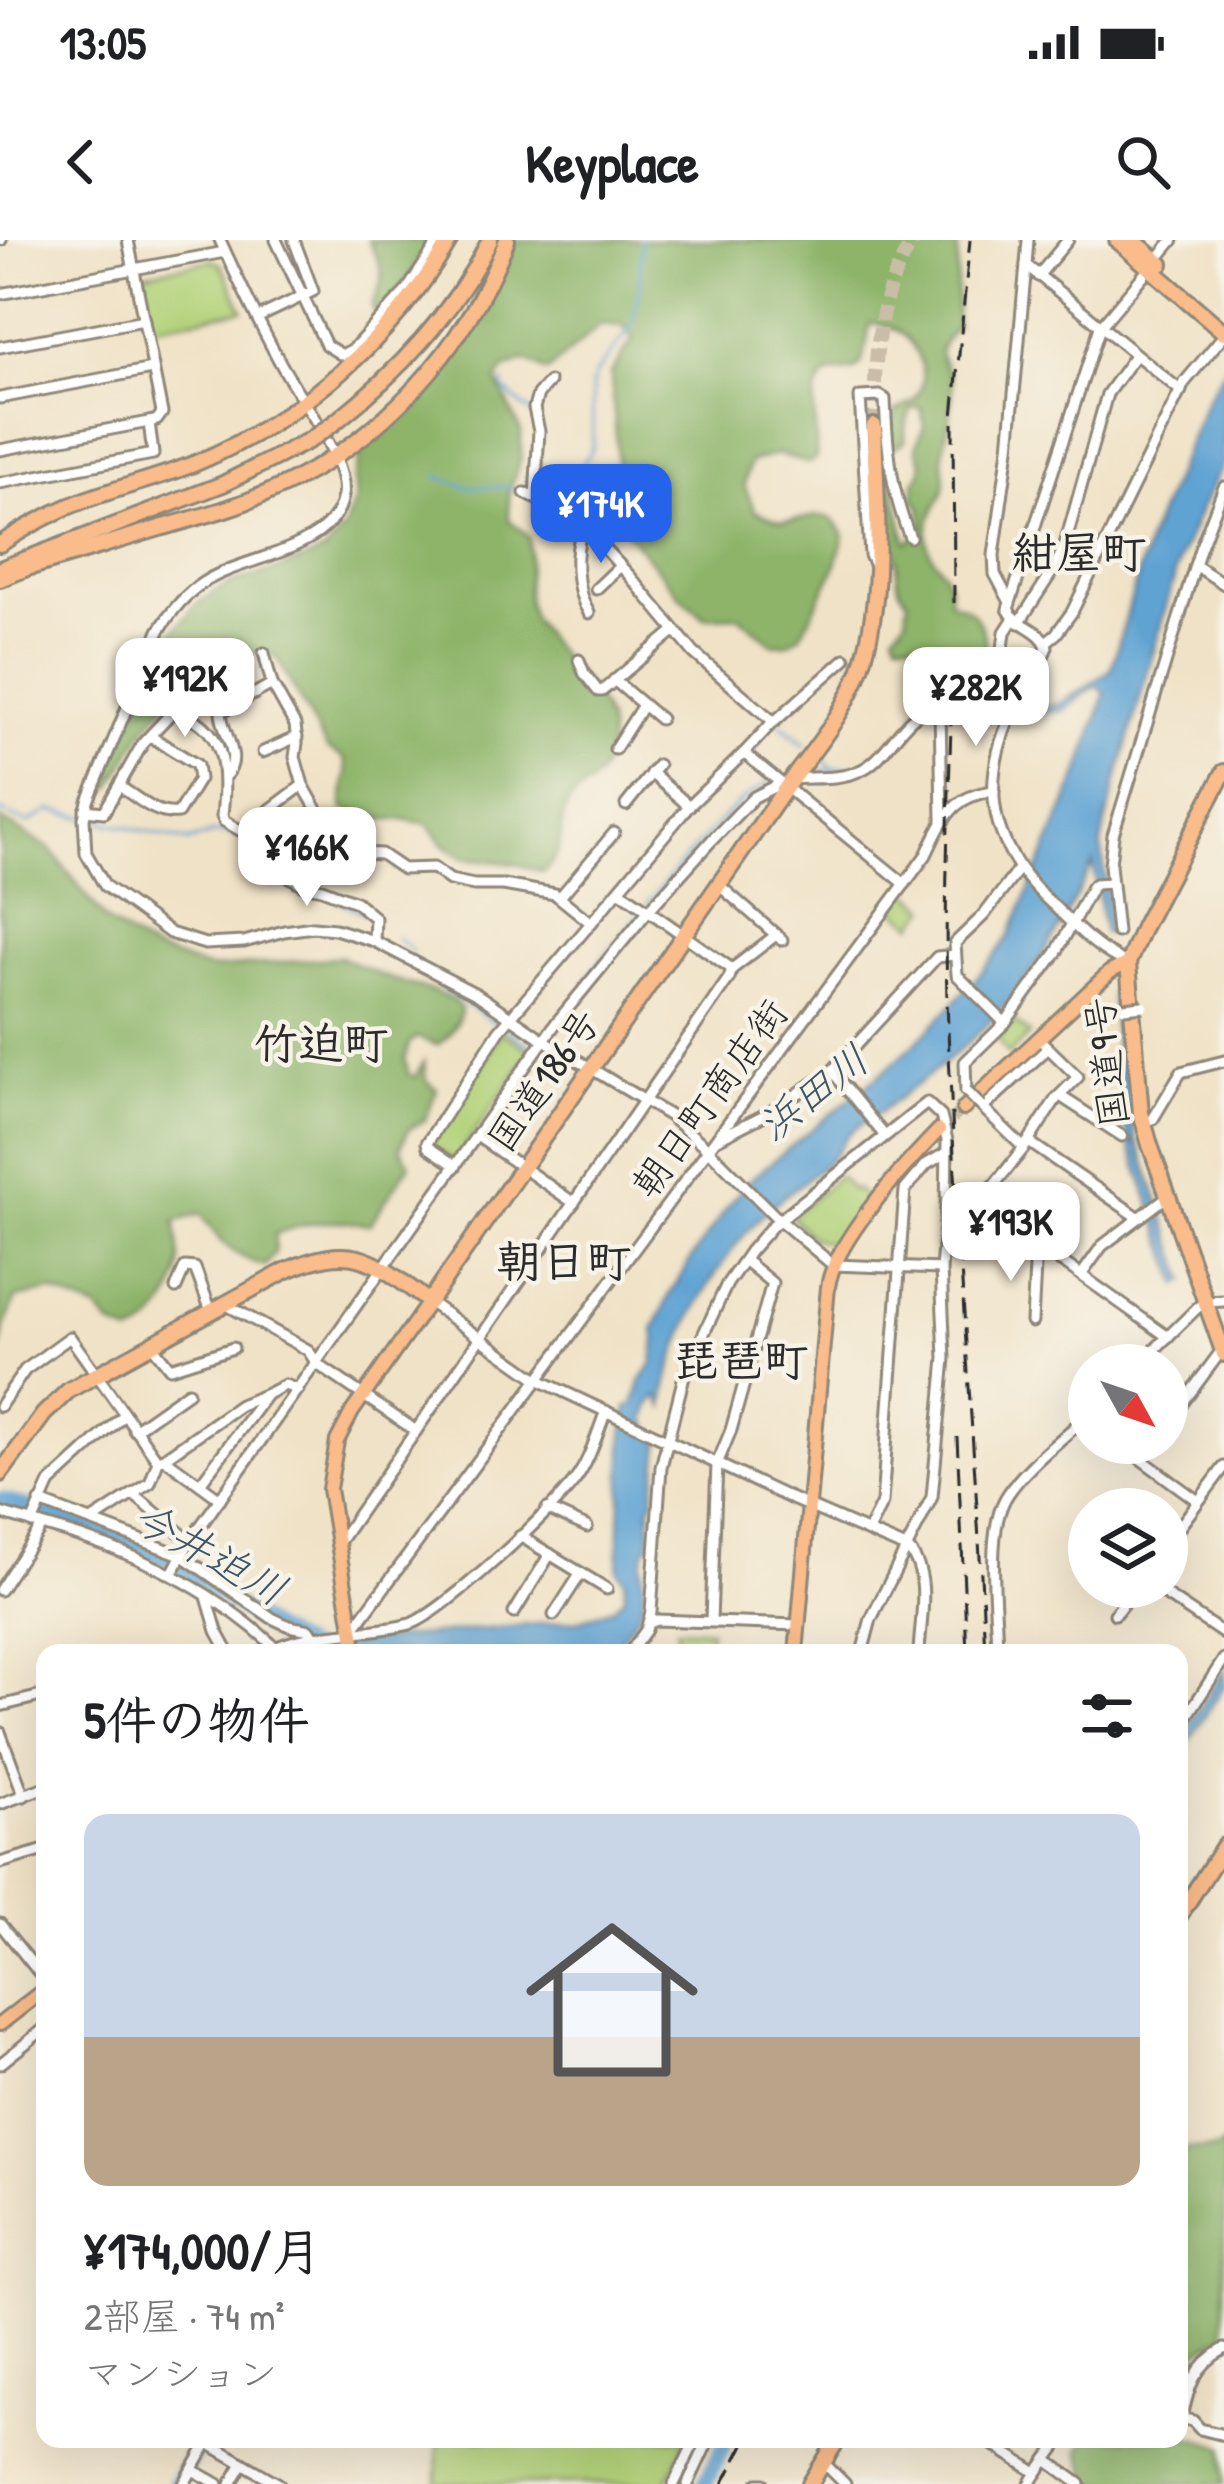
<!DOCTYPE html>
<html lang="ja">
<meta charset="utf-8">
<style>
body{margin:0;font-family:"Patrick Hand","Klee One",sans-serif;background:#f2f2f2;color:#202124;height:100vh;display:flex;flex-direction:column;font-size:45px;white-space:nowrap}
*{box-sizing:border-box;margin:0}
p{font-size:39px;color:#757577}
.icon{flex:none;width:66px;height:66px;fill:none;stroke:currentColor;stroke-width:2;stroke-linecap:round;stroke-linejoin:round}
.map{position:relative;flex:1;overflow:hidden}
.side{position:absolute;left:36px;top:1404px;width:1152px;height:804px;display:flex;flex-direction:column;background:#fff;border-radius:24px;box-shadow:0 12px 48px #0002}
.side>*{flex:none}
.needle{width:78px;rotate:130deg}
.controls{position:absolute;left:1068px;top:1104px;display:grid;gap:24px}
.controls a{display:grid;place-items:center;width:120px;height:120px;border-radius:50%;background:#fff;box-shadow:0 12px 48px #0002;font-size:60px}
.price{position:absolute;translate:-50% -102px;padding:0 27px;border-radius:24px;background:#fff;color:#222;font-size:39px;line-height:78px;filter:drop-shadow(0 3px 6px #0008)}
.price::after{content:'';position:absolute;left:50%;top:72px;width:36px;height:27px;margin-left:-18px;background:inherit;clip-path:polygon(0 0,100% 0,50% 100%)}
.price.on{background:#2563eb;color:#fff}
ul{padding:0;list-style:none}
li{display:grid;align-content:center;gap:24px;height:636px;padding:0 48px}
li+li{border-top:3px solid #e0e0e0}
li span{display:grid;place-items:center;height:372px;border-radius:24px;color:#555}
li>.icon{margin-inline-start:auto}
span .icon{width:216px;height:216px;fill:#fffc;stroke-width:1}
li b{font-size:51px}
h2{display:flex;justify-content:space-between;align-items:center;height:144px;padding:0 48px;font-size:51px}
.status{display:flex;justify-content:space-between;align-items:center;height:84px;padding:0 60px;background:#fff;direction:ltr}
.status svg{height:33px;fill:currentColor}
header{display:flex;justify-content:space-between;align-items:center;height:156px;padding:0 48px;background:#fff;font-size:54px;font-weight:700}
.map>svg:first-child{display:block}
</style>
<div class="status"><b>13:05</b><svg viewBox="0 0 49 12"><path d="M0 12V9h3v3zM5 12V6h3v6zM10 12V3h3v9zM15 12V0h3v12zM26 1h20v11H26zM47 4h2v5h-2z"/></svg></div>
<header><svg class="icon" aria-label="back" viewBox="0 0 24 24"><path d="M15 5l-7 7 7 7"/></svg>Keyplace<svg class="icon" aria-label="search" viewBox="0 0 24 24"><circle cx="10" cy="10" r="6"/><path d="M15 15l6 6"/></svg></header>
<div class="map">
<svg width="1224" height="2244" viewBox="0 0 1224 2244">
<rect width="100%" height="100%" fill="#f7f3e8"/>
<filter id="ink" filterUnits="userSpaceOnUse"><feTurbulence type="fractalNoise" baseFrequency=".00833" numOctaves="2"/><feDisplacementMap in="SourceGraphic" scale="24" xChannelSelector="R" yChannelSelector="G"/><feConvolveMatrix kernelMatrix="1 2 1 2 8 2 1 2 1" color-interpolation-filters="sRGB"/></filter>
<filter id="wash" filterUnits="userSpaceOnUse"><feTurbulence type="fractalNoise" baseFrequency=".004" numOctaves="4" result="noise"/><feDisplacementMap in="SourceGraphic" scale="48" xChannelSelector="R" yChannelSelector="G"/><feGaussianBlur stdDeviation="2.7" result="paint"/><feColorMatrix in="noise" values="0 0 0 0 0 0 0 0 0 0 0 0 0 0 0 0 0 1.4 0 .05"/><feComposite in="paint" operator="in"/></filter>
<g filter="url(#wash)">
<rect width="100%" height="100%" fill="#f0e2c6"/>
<!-- green -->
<g fill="#b2d279" stroke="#6e7e52" stroke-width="3">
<path d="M213,20L221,24L243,70L150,87L141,38L144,33Z"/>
<path d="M907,651L928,668L914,685L894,669Z"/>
<path d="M1014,781L1030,794L1009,815L997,799Z"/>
<path d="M502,792L531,811L456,919H452L432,906L431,902Z"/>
<path d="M839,936L853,951L856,949L867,960C855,976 839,1012 815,999C807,995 799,984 792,978V975Z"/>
<path d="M677,1388L710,1390L709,1413H677Z"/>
<path d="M446,2199H686L666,2244H437L438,2205Z"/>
</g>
<!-- forest -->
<g fill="#8db469" stroke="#5c704a" stroke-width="3">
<path d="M368,0H432L403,45L376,75L372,65C388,36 382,28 368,0Z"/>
<path d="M516,0H958L956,88C924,119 951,121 952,146C954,171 943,197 943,221C943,230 946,240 944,249C939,264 929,273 927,293C925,318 943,323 948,342C950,348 949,355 949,361C956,364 963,365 969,370C978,376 987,397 985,407C984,415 972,427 967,434L943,431L916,401L898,400L894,393L906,378L908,359C893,349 899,330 896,315C882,302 890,285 892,268L884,261V216L888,219L906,301L909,302C920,290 927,279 919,264L914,260L915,242L921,233L922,224L916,207L924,186L922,170L917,167L911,169L905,186V201L896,207L892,203V174C900,168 911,165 917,156C932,133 914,97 891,87C886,85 876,84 870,83C867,95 867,111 862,122C854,139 831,124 821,141C808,162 819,195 816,218L809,223L777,214L750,222L744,245L755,271C764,274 774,280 784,281C812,281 828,263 844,296L835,328L801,395L788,403L773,404L739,376L704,377L681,357L630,296L617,272V210L611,134L633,99L624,86L601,84L547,132L525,120L504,129L497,141L521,191V219L509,251V280L529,297C532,325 520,354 534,380C561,429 635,468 601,531C593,546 576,551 568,564C555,586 570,609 543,632L517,624L463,618L443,604L428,584L403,579H375L344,569C340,548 350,536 344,518L327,509L278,420L266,410L242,416L205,438L185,459L166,464L143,491L112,545L103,555L100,546L170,396L196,364L228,344L280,329L324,312L344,289L356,257L354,238L361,212L422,158L453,123L493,51Z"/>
<path d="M0,579L50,609L107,682L152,710L210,729L341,717L382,736L435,752L454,761L461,769C459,783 449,798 437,805L417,797L409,803L405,821L409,835L415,837L424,822L426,840L437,849L425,880L409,889L400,908L410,924L370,984C336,979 308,981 275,994V1012L265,1026C234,1017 218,1001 201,974L176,981C176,994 180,1009 180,1022C180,1048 156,1088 131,1095L112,1086L97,1070L51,1051L16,1058L4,1088L0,1112Z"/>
<path d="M1224,1904V2099H1216L1179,2125V1917L1186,1909H1217Z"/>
<path d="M1179,2194L1224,2207V2244H1091L1080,2210L1088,2199H1179Z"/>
</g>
<!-- water -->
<g fill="#5fa3d3" stroke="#45677f" stroke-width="3">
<path d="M1224,130V223L1199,272L1179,320L1105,583L1101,604L1112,692L1104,693L1093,623C1067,674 1039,729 1000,771C965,810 922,841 880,872C870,879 859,885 850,893C843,899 840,908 834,915C819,933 788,951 770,968C720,1014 670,1100 664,1167L658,1156L650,1166L646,1181L660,1204L653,1262L650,1265L651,1302C634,1321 648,1341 642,1363C639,1376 628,1389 620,1400L621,1407L615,1413H598L596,1408L549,1413H333L363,1401L581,1380L613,1368L624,1357L625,1340L618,1330L624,1188L628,1167L634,1165L642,1139L653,1123L656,1099L654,1090L669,1056L692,1017L731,962L748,941L888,828L921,798L982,732L1009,697L1079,534L1105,454L1099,447H1094L1062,471L1025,474L1028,468L1061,463L1111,430L1148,300L1207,158Z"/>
<path d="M1115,751C1133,797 1124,851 1136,900L1129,902C1114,854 1117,801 1111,752Z"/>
<path d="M1138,903L1186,1040L1179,1045L1130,905Z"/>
<path d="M1224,1429V1446L1179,1517V1500Z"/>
</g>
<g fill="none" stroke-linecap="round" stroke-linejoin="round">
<!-- stream -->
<g stroke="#5fa3d3" stroke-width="3">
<path d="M504,142L503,149L533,175"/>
<path d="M541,223L542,232L574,244"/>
<path d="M437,236L467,247H504L523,250"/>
<path d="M554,263L577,275"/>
<path d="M587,285L576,245L580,230L593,206L592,145L596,134L633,84L640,39L641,0"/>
<path d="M913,474C930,456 944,462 964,470"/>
<path d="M981,477L988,478"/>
<path d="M997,477L1005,475"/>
<path d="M777,481L805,505"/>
<path d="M820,517L832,528"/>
<path d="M807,533L859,526"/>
<path d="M0,571L28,583L51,570L189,601L214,593H228L243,597L267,617"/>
<path d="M334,658L363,673"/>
<path d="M647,664C676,631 733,557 772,542"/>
<path d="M397,698L412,711"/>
<path d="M586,739L641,672"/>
<path d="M440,747L499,785"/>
<path d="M507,790L534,808"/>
</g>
<!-- river -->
<g stroke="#5fa3d3" stroke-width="16">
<path d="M0,1259L100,1291L145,1309L180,1328L273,1391L314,1413"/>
<path d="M176,2244L202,2199"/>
<path d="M705,2244L727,2199"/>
</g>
</g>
</g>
<g filter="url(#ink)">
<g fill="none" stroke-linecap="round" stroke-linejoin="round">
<!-- major-tunnel -->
<path stroke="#c9bda7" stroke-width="12" stroke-dasharray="12 6" stroke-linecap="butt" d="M939,890L963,869"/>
<!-- highway-tunnel -->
<path stroke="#c9bda7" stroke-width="14" stroke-dasharray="14 7" stroke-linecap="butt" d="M874,186C875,120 875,57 914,0"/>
<!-- minor casing -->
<g stroke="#8e8678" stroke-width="15">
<g id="minor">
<path d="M0,0H1"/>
<path d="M220,0C239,42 259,84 281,124C299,156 322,186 336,219C341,231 345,243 343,255C339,287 304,303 277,313C220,333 193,336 159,391L88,561L84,578L86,613L105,646L170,693L205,704L244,702L284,691L313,687L335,689L374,701L478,755L544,800L670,876L708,909L776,977L833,1025L941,1029"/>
<path d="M276,0L326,105L342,115L353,109L407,50L440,0"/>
<path d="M1028,0L1026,25L1181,151"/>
<path d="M1038,36L1068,0"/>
<path d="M0,54L225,12"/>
<path d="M257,78L313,51L294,0"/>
<path d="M0,107L144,80"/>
<path d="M0,158L152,129"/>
<path d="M0,210L149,182L157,180L162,173L128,0"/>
<path d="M0,243L153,214L149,182"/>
<path d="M525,253L579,281L629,335L694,413L774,482L845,419"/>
<path d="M535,257L539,191L534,168L538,154L549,142"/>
<path d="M583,287C573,313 575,350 589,373"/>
<path d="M874,324L870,315L860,157L880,156L885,159C887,206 891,253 910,297"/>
<path d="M1195,325L1224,344"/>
<path d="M596,349L619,327"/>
<path d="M1010,362L995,334L994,315L1009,208L1026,25"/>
<path d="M1014,378L1005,392L998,449L1000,455L1016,465"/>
<path d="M1019,383L1052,332L1064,308L1107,154L1135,115"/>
<path d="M1046,402L1056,394L1072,372L1184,143L1224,95"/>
<path d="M264,413L272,444L295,485L297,503L295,517L303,545L319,573L322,588L344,607L358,613L381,614L403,629L433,628L450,640L474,645H503L555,654L591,683L689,566L744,513"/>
<path d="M579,420L584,433L598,451H602L674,391"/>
<path d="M614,440L660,479"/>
<path d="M965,465L991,471L1000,455"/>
<path d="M773,482L744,513L905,644"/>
<path d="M615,509L643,465"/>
<path d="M263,512L297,497"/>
<path d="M651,533L689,566"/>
<path d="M225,536C244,518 222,494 221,472L272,444"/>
<path d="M792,539C812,537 839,540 859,531C891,518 903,468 940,467L942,581"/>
<path d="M119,546C138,558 156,576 178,573L199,539L197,525L150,496"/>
<path d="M626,565L658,525"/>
<path d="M85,570L104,572L143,503L173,471C227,484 227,530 222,576L224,581L257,600L290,637L303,645L322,649L356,662L375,678L374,701"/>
<path d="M257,600L263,575L303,545"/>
<path d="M1018,630L984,675L955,703L957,735L1005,783L1056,713L1092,647L1095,644L1111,643"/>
<path d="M719,645L782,700"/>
<path d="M560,657L614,593"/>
<path d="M1117,692L1110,625L1113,595L1200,309L1224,247"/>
<path d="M1128,723C1100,713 1075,686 1054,666C990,608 976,544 1016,465C1026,446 1039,428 1047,407C1041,388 1017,387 1008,369L1100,87L1173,0"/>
<path d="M732,729L776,695"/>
<path d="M832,831L884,895"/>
<path d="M966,851L965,822L1005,783"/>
<path d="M1060,856L1122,896"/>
<path d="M981,866L1024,908L1056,859L1078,837L1038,798"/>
<path d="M983,868L1048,808"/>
<path d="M1144,883L1153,879L1181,832L1224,821"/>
<path d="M477,896L574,963"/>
<path d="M717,899L770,872L832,831L937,717L955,715"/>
<path d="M1029,902L1138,977"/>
<path d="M456,926L428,907L427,903L499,791L591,683"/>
<path d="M946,973H969L1064,1023L1168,1097"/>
<path d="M971,974L1024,908"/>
<path d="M1082,1034L1102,1006L1168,956"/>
<path d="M176,1048L185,1027L195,1028L211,1071"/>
<path d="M429,1062L539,1140L790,1258L908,1309C932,1335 920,1380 919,1413"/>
<path d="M225,1064L308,1110L317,1124L416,1191"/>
<path d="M1032,1082L1036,1008"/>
<path d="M151,1104L170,1128L233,1108"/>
<path d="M1139,1125L1196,1069L1204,1062L1224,1061"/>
<path d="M0,1166L25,1130L70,1097L158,1221L150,1243L93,1280"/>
<path d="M1167,1184L1222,1110"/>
<path d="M134,1190L188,1152"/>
<path d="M1119,1203L1198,1261"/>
<path d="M164,1218L240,1165L267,1154"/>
<path d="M161,1219L164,1218L220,1259"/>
<path d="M1141,1219L1153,1203"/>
<path d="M200,1244L267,1154L285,1145L298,1150"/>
<path d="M133,1254L190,1301"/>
<path d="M40,1262L181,1315L272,1378L289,1386L310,1390L315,1398"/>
<path d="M547,1269L587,1287"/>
<path d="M0,1273C27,1281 54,1288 81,1297C151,1320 220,1356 275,1407"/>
<path d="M32,1283L50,1243L124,1175"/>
<path d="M868,1291L882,1263L905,950L927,924L946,913"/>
<path d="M520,1296L607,1349"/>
<path d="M1167,1304L1224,1227"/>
<path d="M337,1305L729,738L732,729L619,650"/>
<path d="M171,1335L190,1301L556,783L648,671L711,601L754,557L780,544"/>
<path d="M1154,1347L1224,1394"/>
<path d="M0,1350L42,1286"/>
<path d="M207,1357L217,1391L229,1413"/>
<path d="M514,1373L550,1314"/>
<path d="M1115,1374L1136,1347"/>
<path d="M554,1375L581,1333"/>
<path d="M711,1380L717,1224L731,1190L772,1043L744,1020"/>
<path d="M649,1383L656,1380L798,1385"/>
<path d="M352,1391L926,615C942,581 952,555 994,551"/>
<path d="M265,1413C306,1389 365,1396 410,1384C441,1375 555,1268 576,1239C590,1220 597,1193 606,1171"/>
<path d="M629,1413L646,1390L651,1372L661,1227L684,1136L727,1044L750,1011L773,985L927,863L941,876L947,900L946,973L941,1029L945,1118L932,1257L871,1379L862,1413"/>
<path d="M997,1413C997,1370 984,1289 1008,1254C1027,1225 1064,1198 1089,1174"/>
<path d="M0,1466L45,1455"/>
<path d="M1179,1489L1224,1419"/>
<path d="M0,1492L24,1556"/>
<path d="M0,1564L45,1547"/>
<path d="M0,1623L45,1610"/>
<path d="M0,1684L45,1740"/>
<path d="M0,1824L45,1788"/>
<path d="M1180,2178L1193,2181L1200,2189L1224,2195"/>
<path d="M1182,2178C1188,2147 1195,2125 1224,2109"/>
<path d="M984,2199L1037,2233L1030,2244"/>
<path d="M208,2203L279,2244"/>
<path d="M1047,2220L1080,2244"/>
<path d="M824,2223L845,2244"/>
<path d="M193,2230L218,2244"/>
<path d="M1037,2233L1057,2206L1053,2199"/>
<path d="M184,2244L210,2199"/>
<path d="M231,2244L243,2223"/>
<path d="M674,2244L696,2199"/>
<path d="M688,2244L709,2199"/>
<path d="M758,2244H764"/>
</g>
</g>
<!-- major casing -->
<g stroke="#8e8678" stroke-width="18">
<g id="major">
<path d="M963,869L1110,732L1128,723"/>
<path d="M356,1413L329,1249L337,1201L352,1172L429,1062"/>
<path d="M796,1413L828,1047C834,1001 906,924 939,890"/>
<path d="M0,1784L45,1749"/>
</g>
</g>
<!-- highway casing -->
<g stroke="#8e8678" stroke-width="20">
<g id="highway">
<path d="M1117,0L1224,92"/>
<path d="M1133,0L1161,24"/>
<path d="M334,183C398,132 453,74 490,0"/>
<path d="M0,304C26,287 53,272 82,261C120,247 159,238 196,223C301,179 393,98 450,0"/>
<path d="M0,329L223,244L310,200"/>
<path d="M0,339L27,328C72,315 116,301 160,288C199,277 238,267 274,250C382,201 465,110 507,0"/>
<path d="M1224,532L1143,687L1128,723L1141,873L1150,905L1224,1114"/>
<path d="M0,1234L44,1174L69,1150L285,1031C355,1000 373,1020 429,1062L792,539C818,505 847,469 861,428C886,350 876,266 874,186"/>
<path d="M1179,1676L1224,1606"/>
<path d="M810,2244L838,2199"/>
</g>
</g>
<!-- minor -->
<use href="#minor" stroke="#fff" stroke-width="9"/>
<!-- major -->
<use href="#major" stroke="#f9bc8a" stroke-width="12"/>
<!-- highway -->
<use href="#highway" stroke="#f9bc8a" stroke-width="14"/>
<!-- rail -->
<g stroke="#2b2b2b" stroke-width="3" stroke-dasharray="18 9" stroke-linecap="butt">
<path d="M954,363L953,177L970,0"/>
<path d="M952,441C950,547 944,653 947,759C954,978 975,1195 985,1413"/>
<path d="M957,1197L967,1413"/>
<path d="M723,2244L747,2199"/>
</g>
<!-- minor-bridge casing -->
<g stroke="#8e8678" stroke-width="15" stroke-linecap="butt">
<g id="minor-bridge">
<path d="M1124,768L1143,766"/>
<path d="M966,851L981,866"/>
</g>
</g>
<!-- highway-bridge casing -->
<g stroke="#8e8678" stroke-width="20" stroke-linecap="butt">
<path id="highway-bridge" d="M310,200L334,183"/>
</g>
<!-- minor-bridge -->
<use href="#minor-bridge" stroke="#fff" stroke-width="9"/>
<!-- highway-bridge -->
<use href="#highway-bridge" stroke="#f9bc8a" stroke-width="14"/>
</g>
</g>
<g text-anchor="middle" stroke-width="9" stroke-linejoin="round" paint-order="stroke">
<!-- street labels -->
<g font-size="39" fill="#2b2b2b" stroke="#f7f3e8">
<text transform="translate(1106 822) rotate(-97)" y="14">国道9号</text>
<text transform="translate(543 840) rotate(-55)" y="14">国道186号</text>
<text transform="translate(709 858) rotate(-54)" y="14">朝日町商店街</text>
</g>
<!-- water labels -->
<g font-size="42" font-style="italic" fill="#3d5566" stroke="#f7f3e8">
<text transform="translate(813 852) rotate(-38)" y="15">浜田川</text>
<text transform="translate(210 1313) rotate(29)" y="15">今井迫川</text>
</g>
<!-- quarter labels -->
<g font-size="45" font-weight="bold" fill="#2b2b2b" stroke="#f7f3e8">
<text x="1079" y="328">紺屋町</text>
<text x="321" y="819">竹迫町</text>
<text x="564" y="1037">朝日町</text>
<text x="741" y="1136">琵琶町</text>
</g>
</g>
</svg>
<div class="controls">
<a><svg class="needle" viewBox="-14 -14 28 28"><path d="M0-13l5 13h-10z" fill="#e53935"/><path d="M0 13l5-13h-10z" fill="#757577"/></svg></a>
<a><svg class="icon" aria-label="layers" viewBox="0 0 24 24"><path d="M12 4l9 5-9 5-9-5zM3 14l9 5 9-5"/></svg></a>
</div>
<b class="price on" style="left:601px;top:326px">¥174K</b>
<b class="price" style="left:185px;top:500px">¥192K</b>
<b class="price" style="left:976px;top:509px">¥282K</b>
<b class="price" style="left:307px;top:669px">¥166K</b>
<b class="price" style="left:1011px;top:1044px">¥193K</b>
<section class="side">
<h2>5件の物件<svg class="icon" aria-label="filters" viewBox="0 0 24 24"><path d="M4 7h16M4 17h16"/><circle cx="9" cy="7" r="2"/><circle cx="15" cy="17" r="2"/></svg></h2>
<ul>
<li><span style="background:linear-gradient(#c9d6e8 60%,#b9a48a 0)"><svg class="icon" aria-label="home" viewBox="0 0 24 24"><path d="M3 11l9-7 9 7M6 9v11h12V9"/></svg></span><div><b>¥174,000/月</b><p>2部屋 · 74 m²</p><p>マンション</p></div></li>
</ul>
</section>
</div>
